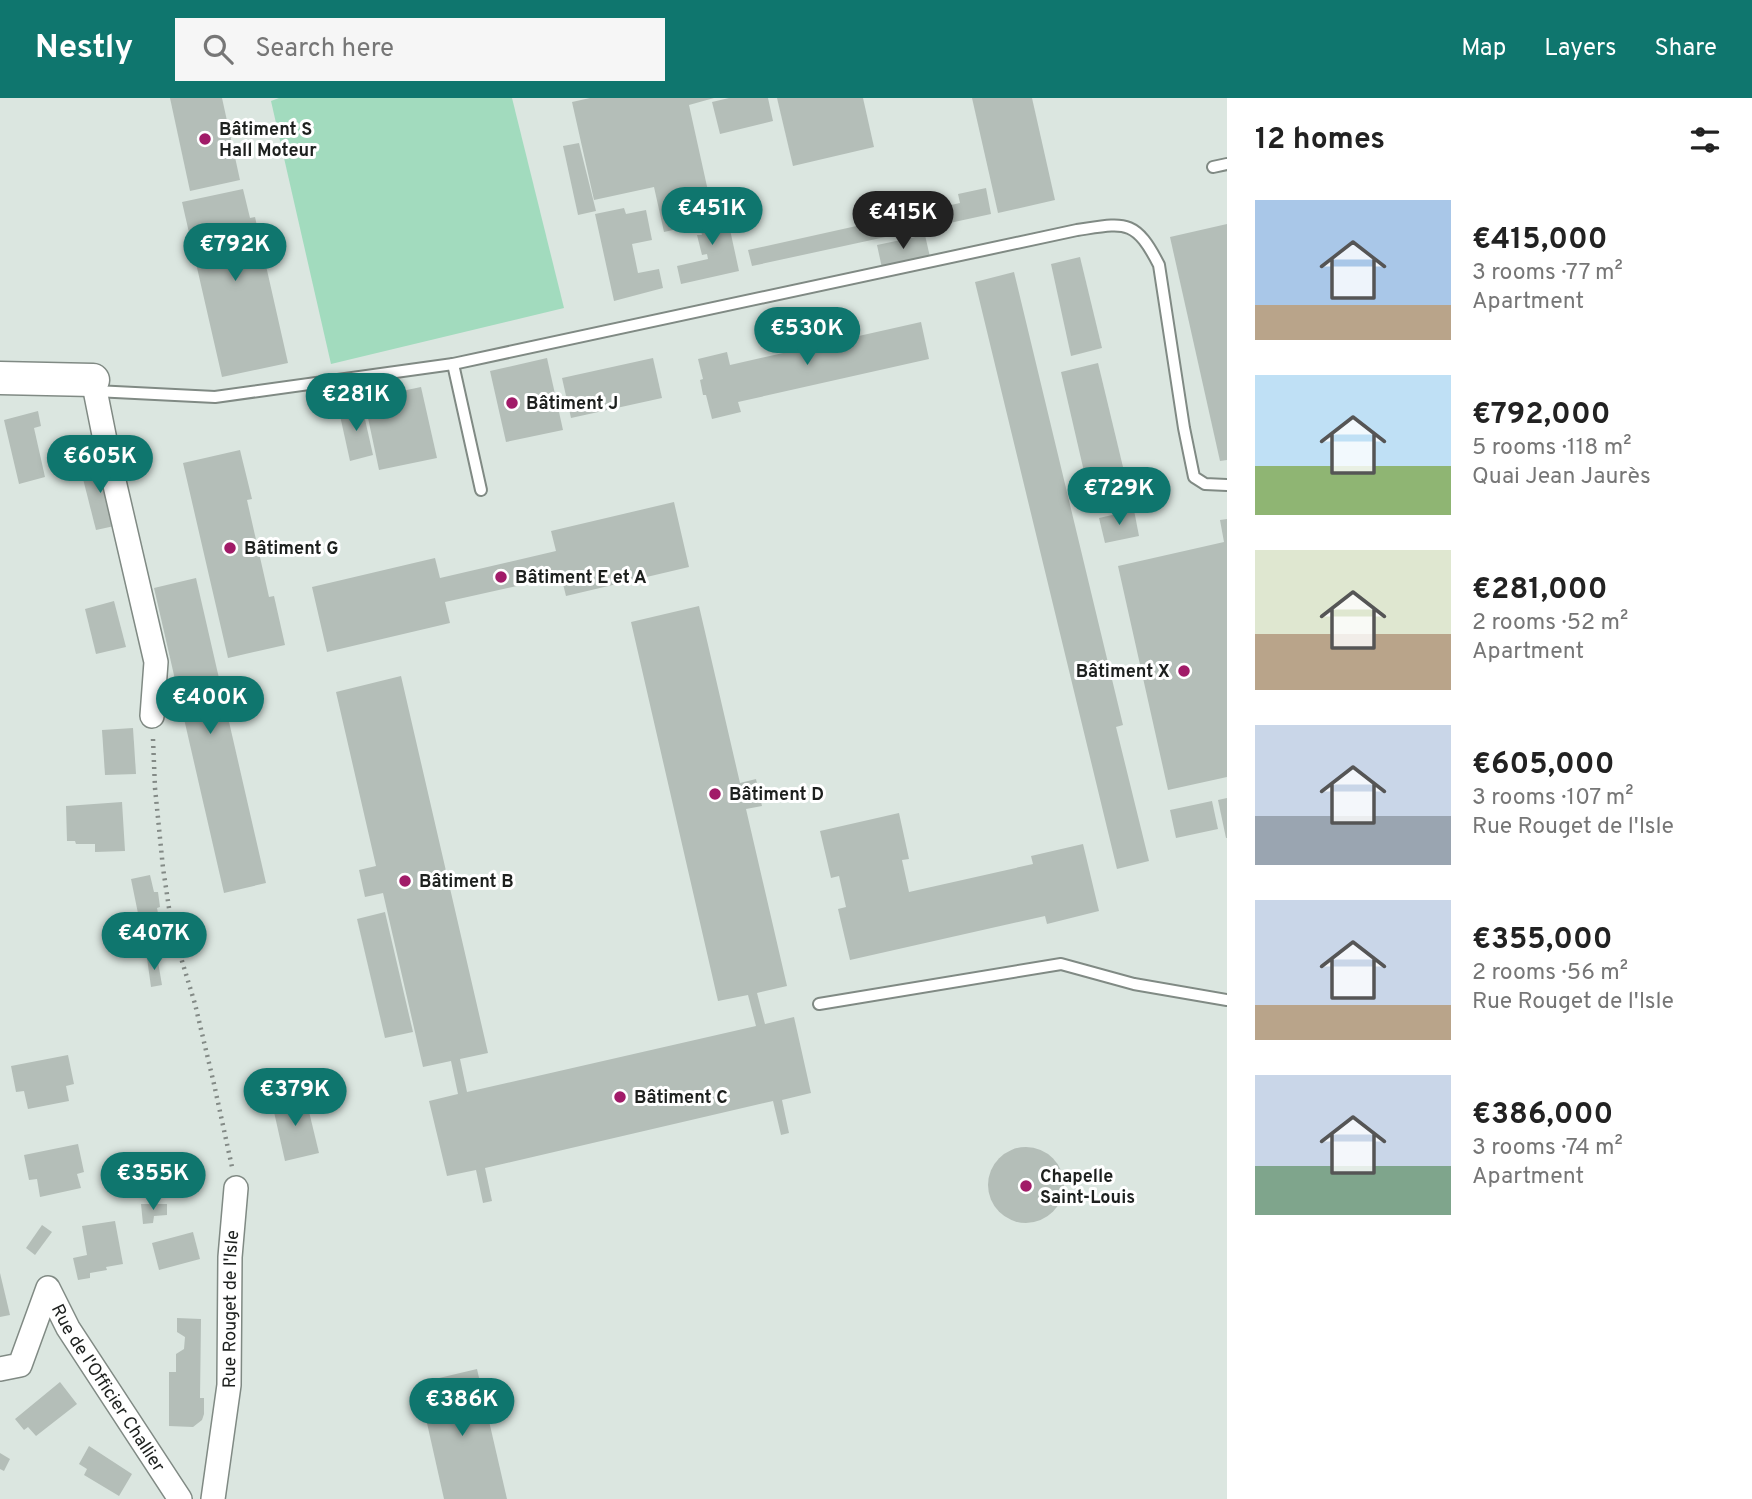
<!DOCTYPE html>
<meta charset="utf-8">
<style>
body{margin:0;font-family:Overpass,sans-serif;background:#f6f6f6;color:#222;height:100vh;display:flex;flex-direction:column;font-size:26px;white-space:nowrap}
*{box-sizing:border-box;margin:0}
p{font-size:23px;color:#767676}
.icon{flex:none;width:38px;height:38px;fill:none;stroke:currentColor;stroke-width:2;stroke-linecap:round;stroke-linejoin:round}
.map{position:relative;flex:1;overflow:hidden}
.details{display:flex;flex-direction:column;background:#fff;width:525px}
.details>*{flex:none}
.price{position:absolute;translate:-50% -60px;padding:0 16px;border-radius:24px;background:#0f766e;color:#fff;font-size:23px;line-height:46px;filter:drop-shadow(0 2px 4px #0008)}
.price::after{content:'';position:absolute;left:50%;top:42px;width:21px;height:16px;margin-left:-10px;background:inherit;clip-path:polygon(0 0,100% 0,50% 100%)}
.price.selected{background:#222;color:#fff}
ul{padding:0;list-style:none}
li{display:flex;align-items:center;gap:21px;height:175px;padding:0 28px}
li span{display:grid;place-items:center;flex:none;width:196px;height:140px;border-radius:0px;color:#555}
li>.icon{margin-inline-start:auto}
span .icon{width:84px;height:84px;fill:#fffc;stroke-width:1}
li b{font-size:30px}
h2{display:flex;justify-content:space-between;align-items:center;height:84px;padding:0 28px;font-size:30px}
header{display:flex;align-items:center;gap:42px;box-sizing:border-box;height:98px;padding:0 35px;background:#0f766e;color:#fff}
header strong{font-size:33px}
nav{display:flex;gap:38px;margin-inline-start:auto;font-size:24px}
.search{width:490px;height:63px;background:#f6f6f6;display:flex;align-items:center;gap:18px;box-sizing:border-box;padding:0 24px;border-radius:0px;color:#767676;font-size:26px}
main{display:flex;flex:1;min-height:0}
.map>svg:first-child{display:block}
</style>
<header>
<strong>Nestly</strong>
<div class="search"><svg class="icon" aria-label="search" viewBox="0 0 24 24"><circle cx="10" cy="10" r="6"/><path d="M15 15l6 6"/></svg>Search here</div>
<nav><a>Map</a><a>Layers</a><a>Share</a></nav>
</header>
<main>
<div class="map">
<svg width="1227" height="1401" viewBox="0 0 1227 1401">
<rect width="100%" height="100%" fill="#dbe6e0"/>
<!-- water -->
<path fill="#a2dbbe" d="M279,0H512L564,210L331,266L271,3Z"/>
<!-- building -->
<g fill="#b4beb8">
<path d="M170,0H222L240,82L190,93Z"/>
<path d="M590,0H714L689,7L710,102L691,107L695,127L664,134L654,89L594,102L572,4Z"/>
<path d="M729,0H768L773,23L720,36L712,4Z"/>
<path d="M777,0H863L874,49L793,68Z"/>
<path d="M972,0H1032L1055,102L998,115Z"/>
<path d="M579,45L596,113L578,117L563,48Z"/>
<path d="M986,90L991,116L752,168L748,152L960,105L958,96Z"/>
<path d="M243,91L250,120L255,119L288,265L222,279L182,104Z"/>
<path d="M724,104L739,173L681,186L677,168L708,161L707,156L702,157L697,137H702L696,110Z"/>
<path d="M624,110L626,116L646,112L652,142L632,146L638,175L659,171L663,190L614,203L595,116Z"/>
<path d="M1227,126V362L1220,363L1170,139Z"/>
<path d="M925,137L930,159L882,170L877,147Z"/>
<path d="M1080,159L1102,250L1071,258L1051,166Z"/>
<path d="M1014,174L1123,627L1116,629L1149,763L1117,771L975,184Z"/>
<path d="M921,224L929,261L738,304L741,314L712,321L706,297H703L700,282L703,281L698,261L727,254L730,267Z"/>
<path d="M547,260L563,332L506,344L490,273Z"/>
<path d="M653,260L662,300L571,320L562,280Z"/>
<path d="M1098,265L1129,394L1091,404L1061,274Z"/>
<path d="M421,289L437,360L379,372L364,301Z"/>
<path d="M362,308L373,357L350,363L339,313Z"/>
<path d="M38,313L41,328L34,330L45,379L19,386L4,322Z"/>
<path d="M240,352L252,401L247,402L269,499L274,498L285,547L228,560L183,365Z"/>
<path d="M104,362L119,427L96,432L80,369Z"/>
<path d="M674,404L689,469L566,498L561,478L445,504L450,525L327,554L312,489L435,460L440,480L556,453L551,433Z"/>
<path d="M1134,412L1139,438L1105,445L1099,420Z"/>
<path d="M1227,421V679L1168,692L1118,468L1224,444L1220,422Z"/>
<path d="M196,480L266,785L224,795L154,490Z"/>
<path d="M114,503L126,549L96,556L85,511Z"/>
<path d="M699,508L740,685L756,681L762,708L746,711L787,888L757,895L765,926L794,919L811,995L782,1002L789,1035L781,1037L773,1003L485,1070L492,1103L483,1105L476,1072L447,1078L429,1003L458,996L451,963L423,969L383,795L365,799L359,772L376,768L336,594L401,578L488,955L460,961L467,994L756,928L748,897L718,903L631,524Z"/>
<path d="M133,630L136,676L105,677L102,632Z"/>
<path d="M1227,700V740H1226L1218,702Z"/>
<path d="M1212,703L1218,731L1176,740L1170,712Z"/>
<path d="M122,704L125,753L95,754V746H76L75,743H67L66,708Z"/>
<path d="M899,715L909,761L902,762L909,794L1033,766L1031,758L1083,746L1099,813L1047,826L1045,818L850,862L838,811L846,809L839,778L831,780L820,733Z"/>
<path d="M150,777L154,794H158L160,809L157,810L161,831L142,835L131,781Z"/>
<path d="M385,814L413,934L385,940L357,821Z"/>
<path d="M157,858L162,887L151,889L147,860Z"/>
<path d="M68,957L74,986L66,988L69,1003L28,1011L24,993L16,994L11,968Z"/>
<path d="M305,997L319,1055L285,1063L272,1005Z"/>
<path d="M78,1046L84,1074L77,1076L81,1090L40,1099L37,1081L29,1082L24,1057Z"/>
<circle cx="1026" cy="1087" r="38"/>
<path d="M141,1106H167V1117L154,1118L153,1125L143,1126Z"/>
<path d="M115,1123L123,1166L106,1169L107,1172L90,1175V1180L78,1182L73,1160L87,1157L82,1128Z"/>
<path d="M42,1127L52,1134L35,1157L26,1150Z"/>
<path d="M193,1134L200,1161L159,1172L152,1145Z"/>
<path d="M0,1175L10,1217L0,1219Z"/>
<path d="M177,1220L201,1221L200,1300H204V1316L202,1322L193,1329L169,1328V1274H176V1256L184,1251L185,1239L177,1234Z"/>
<path d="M477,1271L507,1401H444L418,1285Z"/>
<path d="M60,1284L77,1306L36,1338L28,1329L24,1332L15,1321Z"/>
<path d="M89,1348L132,1376L119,1398L84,1377L87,1371L79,1366Z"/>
<path d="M0,1355L10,1361L4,1373L0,1371Z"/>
</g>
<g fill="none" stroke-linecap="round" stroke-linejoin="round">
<!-- lane casing -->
<g stroke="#808a84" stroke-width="14">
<g id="lane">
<path d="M1213,69L1227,66"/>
<path d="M453,266L481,392"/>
<path d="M95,293L215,299L453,266L1077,132C1125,125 1135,120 1159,167L1184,330L1194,379L1205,386L1227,387"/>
<path d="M819,906L1061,866L1134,886L1227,902"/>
</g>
</g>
<!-- street casing -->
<g stroke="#808a84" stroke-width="26">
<g id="street">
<path d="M93,282L108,357L156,564L152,618"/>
<path id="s1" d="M0,1271L20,1267L48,1190L68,1230L180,1401"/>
<path id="s2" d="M213,1401L229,1287L230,1159L236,1090"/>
</g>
</g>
<!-- secondary casing -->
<g stroke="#808a84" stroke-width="35">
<path id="secondary" d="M0,280L93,282"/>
</g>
<!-- path -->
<path stroke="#838a86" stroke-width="4.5" stroke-dasharray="2 5" stroke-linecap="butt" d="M153,641L155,690L163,770L172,830L195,906L214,986L232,1069"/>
<!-- lane -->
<use href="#lane" stroke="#fff" stroke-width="10"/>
<!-- street -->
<use href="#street" stroke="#fff" stroke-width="23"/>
<!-- secondary -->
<use href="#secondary" stroke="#fff" stroke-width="32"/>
</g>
<!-- markers -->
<g fill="#a11b68" stroke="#fff" stroke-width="2.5">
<circle cx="205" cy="41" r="7"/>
<circle cx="512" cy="305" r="7"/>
<circle cx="230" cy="450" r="7"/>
<circle cx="501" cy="479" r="7"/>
<circle cx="1184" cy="573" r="7"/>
<circle cx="715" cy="696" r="7"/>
<circle cx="405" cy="783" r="7"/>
<circle cx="620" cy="999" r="7"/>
<circle cx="1026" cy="1088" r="7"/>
</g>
<g text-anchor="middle" stroke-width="6" stroke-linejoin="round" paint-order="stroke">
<!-- poi labels -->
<g font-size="18" font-weight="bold" fill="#1d201e" stroke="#fff" text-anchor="start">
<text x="219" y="37">Bâtiment S<tspan x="219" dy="21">Hall Moteur</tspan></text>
<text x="526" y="311">Bâtiment J</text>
<text x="244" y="456">Bâtiment G</text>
<text x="515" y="485">Bâtiment E et A</text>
<text x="1170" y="579" text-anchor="end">Bâtiment X</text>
<text x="729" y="702">Bâtiment D</text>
<text x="419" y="789">Bâtiment B</text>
<text x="634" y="1005">Bâtiment C</text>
<text x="1040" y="1084">Chapelle<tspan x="1040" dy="21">Saint-Louis</tspan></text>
</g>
<!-- street labels -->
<g font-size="18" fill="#1d201e" stroke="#fff">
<text dy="6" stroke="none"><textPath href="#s2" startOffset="191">Rue Rouget de l'Isle</textPath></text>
<text dy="6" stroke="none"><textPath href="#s1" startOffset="219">Rue de l'Officier Challier</textPath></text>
</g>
</g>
</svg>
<b class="price" style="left:712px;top:149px">€451K</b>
<b class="price selected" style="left:903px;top:153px">€415K</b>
<b class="price" style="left:235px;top:185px">€792K</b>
<b class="price" style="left:807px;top:269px">€530K</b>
<b class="price" style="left:356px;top:335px">€281K</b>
<b class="price" style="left:100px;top:397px">€605K</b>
<b class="price" style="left:1119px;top:429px">€729K</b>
<b class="price" style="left:210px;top:638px">€400K</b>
<b class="price" style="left:154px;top:874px">€407K</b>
<b class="price" style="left:295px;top:1030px">€379K</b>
<b class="price" style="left:153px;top:1114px">€355K</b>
<b class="price" style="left:462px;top:1340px">€386K</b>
</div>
<section class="details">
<h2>12 homes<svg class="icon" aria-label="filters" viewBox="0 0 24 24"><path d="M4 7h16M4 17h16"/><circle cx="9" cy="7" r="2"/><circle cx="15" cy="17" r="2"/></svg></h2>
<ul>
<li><span style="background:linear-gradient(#a9c7e8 75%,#b9a48a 0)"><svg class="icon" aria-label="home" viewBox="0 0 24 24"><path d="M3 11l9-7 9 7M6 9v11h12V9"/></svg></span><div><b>€415,000</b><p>3 rooms · 77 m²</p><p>Apartment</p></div></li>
<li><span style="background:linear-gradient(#bfe0f5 65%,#8fb573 0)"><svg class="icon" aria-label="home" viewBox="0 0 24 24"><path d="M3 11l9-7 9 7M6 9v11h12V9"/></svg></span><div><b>€792,000</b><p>5 rooms · 118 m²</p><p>Quai Jean Jaurès</p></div></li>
<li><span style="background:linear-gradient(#dfe7d0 60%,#b9a48a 0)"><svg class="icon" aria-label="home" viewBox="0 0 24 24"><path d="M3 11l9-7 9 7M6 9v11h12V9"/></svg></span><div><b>€281,000</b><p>2 rooms · 52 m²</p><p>Apartment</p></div></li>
<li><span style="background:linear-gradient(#c9d6e8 65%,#9aa5b1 0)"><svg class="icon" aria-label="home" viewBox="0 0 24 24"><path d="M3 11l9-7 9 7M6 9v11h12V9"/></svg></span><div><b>€605,000</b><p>3 rooms · 107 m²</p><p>Rue Rouget de l'Isle</p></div></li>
<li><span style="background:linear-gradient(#c9d6e8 75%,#b9a48a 0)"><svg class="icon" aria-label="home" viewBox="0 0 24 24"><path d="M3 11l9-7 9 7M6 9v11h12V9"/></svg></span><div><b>€355,000</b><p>2 rooms · 56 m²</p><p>Rue Rouget de l'Isle</p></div></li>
<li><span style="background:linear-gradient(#c9d6e8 65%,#7fa58c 0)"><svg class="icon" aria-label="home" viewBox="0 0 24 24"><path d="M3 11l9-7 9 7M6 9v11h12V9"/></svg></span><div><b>€386,000</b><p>3 rooms · 74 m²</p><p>Apartment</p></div></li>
</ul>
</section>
</main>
